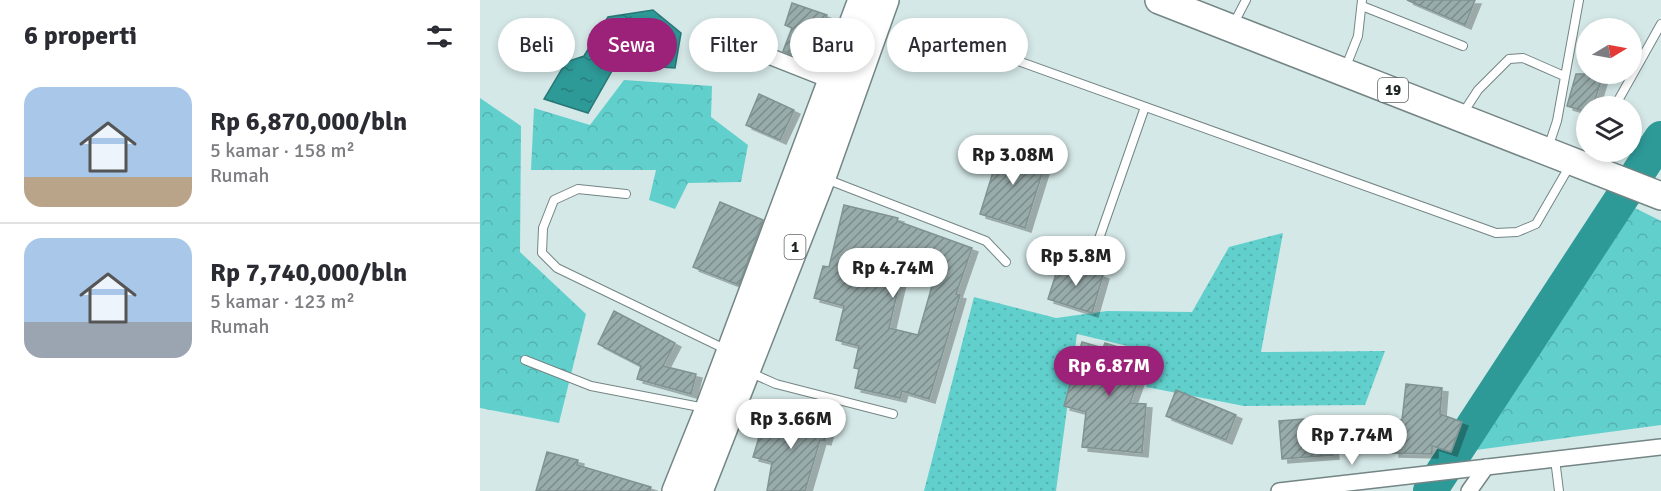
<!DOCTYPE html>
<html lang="id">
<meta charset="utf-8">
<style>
body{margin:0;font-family:Signika,sans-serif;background:#f7f7f7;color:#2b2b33;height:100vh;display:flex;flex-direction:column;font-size:22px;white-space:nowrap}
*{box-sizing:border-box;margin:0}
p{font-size:20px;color:#7c7c81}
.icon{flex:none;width:33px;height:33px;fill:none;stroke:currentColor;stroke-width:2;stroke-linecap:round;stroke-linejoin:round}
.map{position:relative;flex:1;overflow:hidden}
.side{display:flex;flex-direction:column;background:#fff;width:480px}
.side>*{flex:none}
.hud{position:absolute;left:18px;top:18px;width:570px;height:54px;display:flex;gap:12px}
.needle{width:39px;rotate:80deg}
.controls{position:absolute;left:1096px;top:18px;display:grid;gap:12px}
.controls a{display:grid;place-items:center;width:66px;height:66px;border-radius:50%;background:#fff;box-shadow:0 3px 9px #0003;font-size:30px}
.price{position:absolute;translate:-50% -51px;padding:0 14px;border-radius:21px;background:#fff;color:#222;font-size:20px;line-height:39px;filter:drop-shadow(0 2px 3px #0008)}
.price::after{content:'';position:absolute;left:50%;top:36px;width:18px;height:14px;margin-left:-9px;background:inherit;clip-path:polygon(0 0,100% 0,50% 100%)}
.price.current{background:#9c2178;color:#fff}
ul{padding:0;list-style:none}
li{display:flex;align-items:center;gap:18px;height:150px;padding:0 24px}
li+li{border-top:2px solid #e1e1e2}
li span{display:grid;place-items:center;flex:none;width:168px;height:120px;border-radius:18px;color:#555}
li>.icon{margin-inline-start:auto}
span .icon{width:72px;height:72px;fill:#fffc;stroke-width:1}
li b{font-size:26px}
h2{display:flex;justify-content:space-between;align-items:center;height:72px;padding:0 24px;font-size:26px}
.tag{padding:0 21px;border-radius:27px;background:#fff;box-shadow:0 3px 9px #0003;font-size:21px;line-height:54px}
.tag.current{background:#9c2178;color:#fff}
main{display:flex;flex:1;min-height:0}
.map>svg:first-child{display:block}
</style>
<main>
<section class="side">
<h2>6 properti<svg class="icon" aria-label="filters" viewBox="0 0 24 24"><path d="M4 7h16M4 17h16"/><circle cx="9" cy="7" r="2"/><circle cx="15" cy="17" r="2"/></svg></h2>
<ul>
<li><span style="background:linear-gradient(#a9c7e8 75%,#b9a48a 0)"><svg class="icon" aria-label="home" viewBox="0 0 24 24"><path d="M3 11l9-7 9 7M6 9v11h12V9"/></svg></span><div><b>Rp 6,870,000/bln</b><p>5 kamar · 158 m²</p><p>Rumah</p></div></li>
<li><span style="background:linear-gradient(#a9c7e8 70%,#9aa5b1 0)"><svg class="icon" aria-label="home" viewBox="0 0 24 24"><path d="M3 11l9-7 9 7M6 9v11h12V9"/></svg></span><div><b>Rp 7,740,000/bln</b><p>5 kamar · 123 m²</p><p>Rumah</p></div></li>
</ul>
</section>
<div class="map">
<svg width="1181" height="491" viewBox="0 0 1181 491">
<defs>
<pattern id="grass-dots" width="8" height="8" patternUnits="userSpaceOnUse" patternTransform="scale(1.5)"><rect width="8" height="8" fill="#61d0cd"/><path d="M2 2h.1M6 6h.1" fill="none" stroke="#54b2b0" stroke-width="1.8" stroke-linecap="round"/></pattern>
<pattern id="forest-crowns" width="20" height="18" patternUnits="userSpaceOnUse" patternTransform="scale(1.5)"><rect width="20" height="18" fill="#61d0cd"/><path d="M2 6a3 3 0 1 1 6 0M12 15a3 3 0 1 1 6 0" fill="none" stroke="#54b2b0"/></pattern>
<pattern id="water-ripples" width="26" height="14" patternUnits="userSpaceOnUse" patternTransform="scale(1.5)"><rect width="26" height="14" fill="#2e9a98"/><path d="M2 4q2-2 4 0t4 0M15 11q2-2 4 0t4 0" fill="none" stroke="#277d7c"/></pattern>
<pattern id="building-hatch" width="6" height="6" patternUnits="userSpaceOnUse" patternTransform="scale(1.5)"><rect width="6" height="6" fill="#98acab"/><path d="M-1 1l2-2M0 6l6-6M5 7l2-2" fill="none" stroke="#7b8c8b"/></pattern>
<filter id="shadow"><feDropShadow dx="6" dy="4" stdDeviation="0" flood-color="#0004"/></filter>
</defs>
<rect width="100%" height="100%" fill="#d4e8e7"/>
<!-- grass -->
<path fill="url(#grass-dots)" d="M803,233L781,352L905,351L885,405L764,406L666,387L677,353L597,334L576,491H444L494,297L576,318L627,311L712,312L749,247Z"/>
<!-- forest -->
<g fill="url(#forest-crowns)">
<path d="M144,80L232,86L231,117L268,145L261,182L208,183L195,209L169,200L176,170H51L54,108L110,125Z"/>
<path d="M0,98L41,126L40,252L106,314L79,423L0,408Z"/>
<path d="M1155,208L1181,221V425L996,450Z"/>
</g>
<!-- water -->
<path fill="url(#water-ripples)" stroke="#297776" stroke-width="1.5" d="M173,10L201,33L195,68L136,64L108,113L64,99L86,62L104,56L128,17Z"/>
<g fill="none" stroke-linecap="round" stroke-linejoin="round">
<!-- river -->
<path stroke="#2e9a98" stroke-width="34" d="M950,491L1181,138"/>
</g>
<!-- building -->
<g fill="url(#building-hatch)" stroke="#809392" stroke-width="1.5" fill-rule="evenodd" filter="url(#shadow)">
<path d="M927,0H995L985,25Z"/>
<path d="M312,3L347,15L336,48L340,50L335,64L303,51L312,28L305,25Z"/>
<path d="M1096,74H1123L1113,106H1107V112L1087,106Z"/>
<path d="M279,94L314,110L300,140L266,125Z"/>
<path d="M522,143L567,157L545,228L500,214Z"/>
<path d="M240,202L283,220L259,285L213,267Z"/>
<path d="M364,205L418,218L417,221L492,248L476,294L480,295L449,399L422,391L420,398L375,388L379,369L374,368L379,346L356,340L364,306L334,298L343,266L349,267ZM423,268L454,279L438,335L409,328Z"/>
<path d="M580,261L623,275L612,313L568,299Z"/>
<path d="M134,311L195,343L183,366L216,374L211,394L157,379L161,366L118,344Z"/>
<path d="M602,342L623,348L625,343L667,356L650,403L666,404L662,453L602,447L606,412L584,406Z"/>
<path d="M926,384L962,388L960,414L982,422L971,452L952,446V454L913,453L914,420H922Z"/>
<path d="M696,390L756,415L746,440L686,416Z"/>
<path d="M337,412L352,416L345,441L340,440L325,491H287L292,462L273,457L286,414L333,427Z"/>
<path d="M849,417L853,455L802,459L799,421Z"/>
<path d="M67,452L98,460L97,465L171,487L170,491H56Z"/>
</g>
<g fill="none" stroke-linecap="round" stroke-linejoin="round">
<!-- lane casing -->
<g stroke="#738584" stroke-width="10">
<g id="lane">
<path d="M882,6L983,46"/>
<path d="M753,25L766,0"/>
<path d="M527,57L1016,233L1037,232L1056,224L1089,167"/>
<path d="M865,69L878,36L882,0"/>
<path d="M1135,106L1181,24"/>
<path d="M983,113L998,90L1029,59L1043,58L1084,76"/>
<path d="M1068,148L1077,121L1099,0"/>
<path d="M346,179L506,241L526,262"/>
<path d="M146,194L98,189L74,200L63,228L62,253L77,268L247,350"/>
<path d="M614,253L665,107"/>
<path d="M45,360L111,386L225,408"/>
<path d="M269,372L296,384L413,414"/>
<path d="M1075,459L1079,491"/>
</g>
</g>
<!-- street casing -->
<g stroke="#738584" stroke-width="18">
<g id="street">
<path d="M253,42L352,81"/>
<path d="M799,491L1181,447"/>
<path d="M989,491L1006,467"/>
</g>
</g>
<!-- highway casing -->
<g stroke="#738584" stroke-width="30">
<g id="highway">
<path d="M679,0L1181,196"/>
<path d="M196,491L229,409L382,0"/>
<path d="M219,491L342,177L405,0"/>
</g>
</g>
<!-- lane -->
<use href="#lane" stroke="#fff" stroke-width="8"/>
<!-- street -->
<use href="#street" stroke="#fff" stroke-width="15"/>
<!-- highway -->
<use href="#highway" stroke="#fff" stroke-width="27"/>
</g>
<g text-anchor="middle" stroke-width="5" stroke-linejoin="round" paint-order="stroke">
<!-- shield labels -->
<g fill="#fff" stroke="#616666" stroke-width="1.5">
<rect x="898" y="78" width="30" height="24" rx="4.5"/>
<rect x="304.5" y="235" width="21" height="24" rx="4.5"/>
</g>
<g font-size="15" font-weight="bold" fill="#1d2525">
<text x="913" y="95">19</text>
<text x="315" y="252">1</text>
</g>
</g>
</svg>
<div class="controls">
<a><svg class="needle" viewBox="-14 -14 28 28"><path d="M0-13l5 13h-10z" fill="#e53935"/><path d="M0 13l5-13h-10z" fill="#7c7c81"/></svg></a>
<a><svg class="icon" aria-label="layers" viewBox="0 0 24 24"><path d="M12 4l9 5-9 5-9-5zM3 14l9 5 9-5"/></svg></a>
</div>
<b class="price" style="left:533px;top:186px">Rp 3.08M</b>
<b class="price" style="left:596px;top:287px">Rp 5.8M</b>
<b class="price" style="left:413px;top:299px">Rp 4.74M</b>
<b class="price current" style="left:629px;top:397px">Rp 6.87M</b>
<b class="price" style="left:311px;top:450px">Rp 3.66M</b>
<b class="price" style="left:872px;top:466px">Rp 7.74M</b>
<div class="hud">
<a class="tag">Beli</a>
<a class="tag current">Sewa</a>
<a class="tag">Filter</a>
<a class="tag">Baru</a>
<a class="tag">Apartemen</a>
</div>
</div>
</main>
